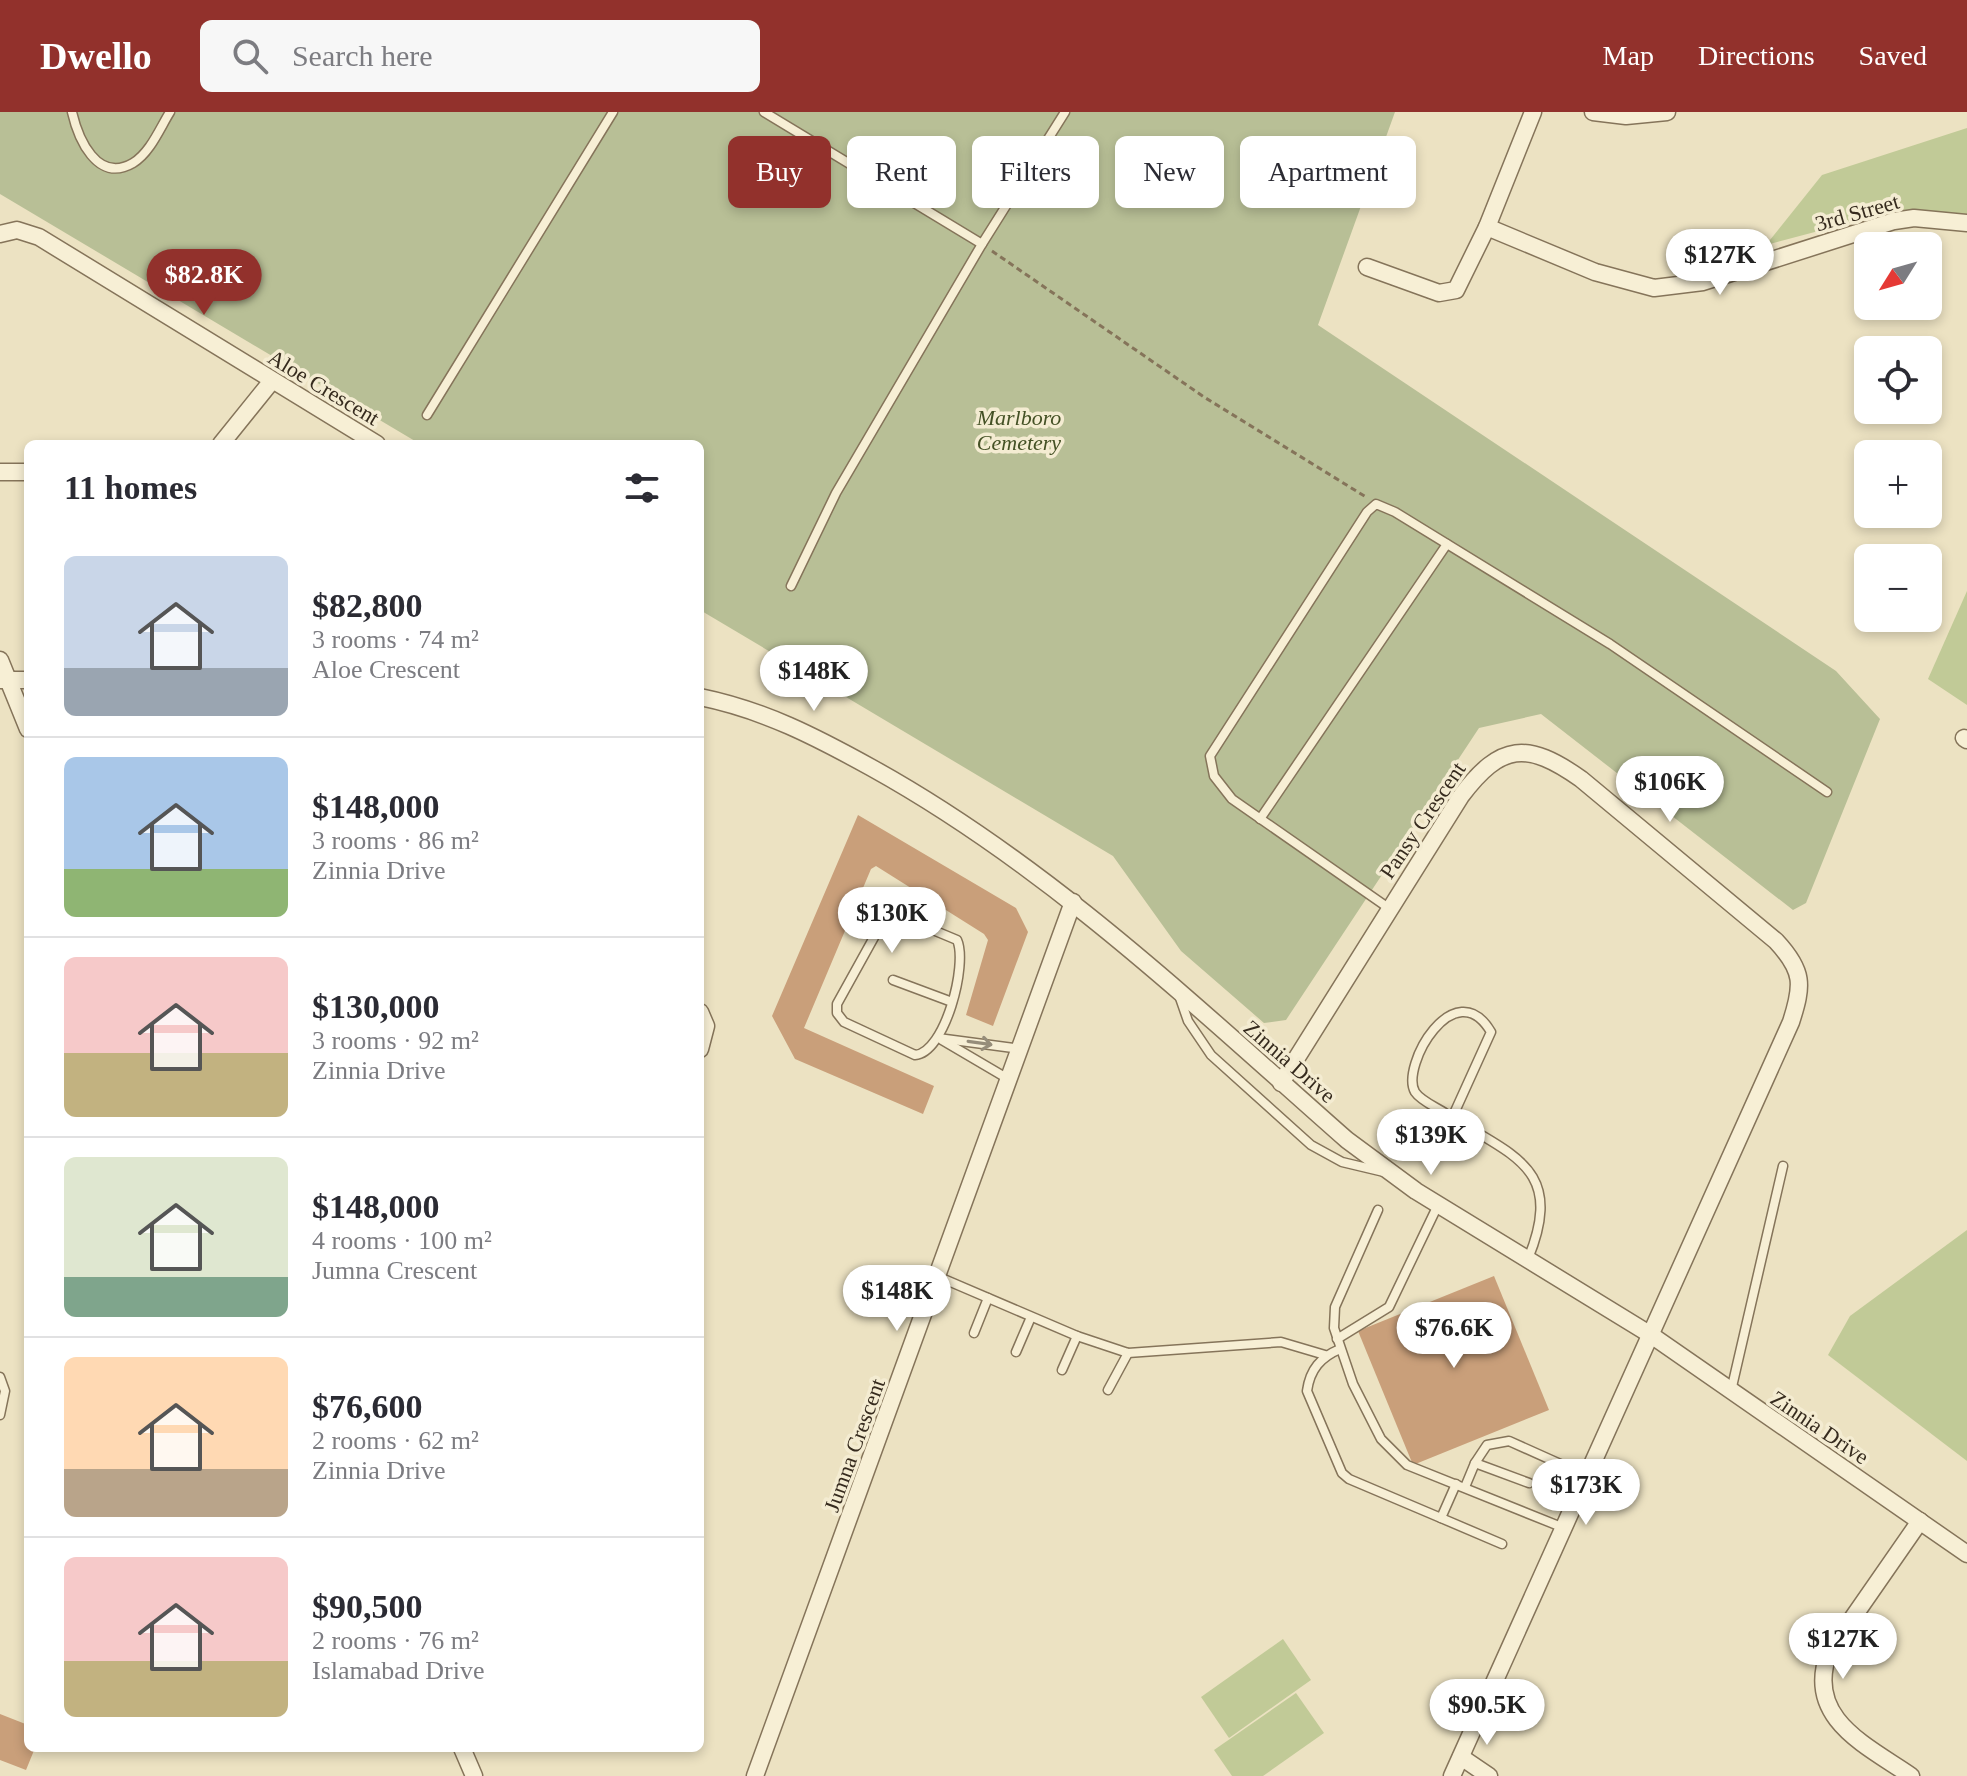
<!DOCTYPE html>
<meta charset="utf-8">
<style>
body{margin:0;font-family:"Times New Roman",serif;background:#f7f7f7;color:#2b2b33;height:100vh;display:flex;flex-direction:column;font-size:30px;white-space:nowrap}
*{box-sizing:border-box;margin:0}
p{font-size:26px;color:#7c7c81}
.icon{flex:none;width:44px;height:44px;fill:none;stroke:currentColor;stroke-width:2;stroke-linecap:round;stroke-linejoin:round}
.map{position:relative;flex:1;overflow:hidden}
.side{position:absolute;left:24px;top:328px;width:680px;height:1312px;display:flex;flex-direction:column;background:#fff;border-radius:12px;box-shadow:0 4px 12px #0003}
.side>*{flex:none}
.banner{position:absolute;left:728px;top:24px;width:760px;height:72px;display:flex;gap:16px}
.needle{width:52px;rotate:233deg}
.buttons{position:absolute;left:1854px;top:120px;display:grid;gap:16px}
.buttons a{display:grid;place-items:center;width:88px;height:88px;border-radius:12px;background:#fff;box-shadow:0 4px 12px #0003;font-size:40px}
.price{position:absolute;translate:-50% -68px;padding:0 18px;border-radius:28px;background:#fff;color:#222;font-size:26px;line-height:52px;filter:drop-shadow(0 2px 4px #0008)}
.price::after{content:'';position:absolute;left:50%;top:48px;width:24px;height:18px;margin-left:-12px;background:inherit;clip-path:polygon(0 0,100% 0,50% 100%)}
.price.selected{background:#92312c;color:#fff}
ul{padding:0;list-style:none}
li{display:flex;align-items:center;gap:24px;height:200px;padding:0 40px}
li+li{border-top:2px solid #e1e1e2}
li span{display:grid;place-items:center;flex:none;width:224px;height:160px;border-radius:12px;color:#555}
li>.icon{margin-inline-start:auto}
span .icon{width:96px;height:96px;fill:#fffc;stroke-width:1}
li b{font-size:34px}
h2{display:flex;justify-content:space-between;align-items:center;height:96px;padding:0 40px;font-size:34px}
.chip{padding:0 28px;border-radius:12px;background:#fff;box-shadow:0 4px 12px #0003;font-size:28px;line-height:72px}
.chip.selected{background:#92312c;color:#fff}
header{display:flex;align-items:center;gap:48px;box-sizing:border-box;height:112px;padding:0 40px;background:#92312c;color:#fff}
header strong{font-size:38px}
nav{display:flex;gap:44px;margin-inline-start:auto;font-size:28px}
.search{width:560px;height:72px;background:#f7f7f7;display:flex;align-items:center;gap:20px;box-sizing:border-box;padding:0 28px;border-radius:12px;color:#7c7c81;font-size:30px}
.map>svg:first-child{display:block}
</style>
<header>
<strong>Dwello</strong>
<div class="search"><svg class="icon" aria-label="search" viewBox="0 0 24 24"><circle cx="10" cy="10" r="6"/><path d="M15 15l6 6"/></svg>Search here</div>
<nav><a>Map</a><a>Directions</a><a>Saved</a></nav>
</header>
<div class="map">
<svg width="1967" height="1664" viewBox="0 0 1967 1664">
<rect width="100%" height="100%" fill="#ece2c2"/>
<!-- green -->
<g fill="#c1ca97">
<path d="M1967,16V110L1894,99L1766,133L1822,63Z"/>
<path d="M1967,479V593L1928,567Z"/>
<path d="M1967,1118V1349L1828,1243L1850,1204Z"/>
<path d="M1283,1527L1311,1568L1229,1626L1201,1585Z"/>
<path d="M1296,1581L1324,1621L1263,1664H1232L1214,1638Z"/>
</g>
<!-- cemetery -->
<path fill="#b8bf96" d="M0,0H1395L1318,213L1836,559L1880,607L1806,791L1793,798L1541,602L1479,616L1286,908L1264,911L1181,839L1113,744L700,498V332H420L0,82Z"/>
<!-- building -->
<g fill="#c99f7a">
<path d="M858,703L1016,796L1028,820L993,914L966,903L988,828L984,822L876,754L871,757L804,916L934,974L923,1002L795,947L772,904Z"/>
<path d="M1494,1164L1549,1298L1413,1353L1358,1219Z"/>
<path d="M0,1602L28,1613V1636H35L26,1658L0,1648Z"/>
</g>
<g fill="none" stroke-linecap="round" stroke-linejoin="round">
<!-- service casing -->
<g stroke="#85745a" stroke-width="11">
<g id="service">
<path d="M72,0C78,26 97,72 133,51C150,41 160,16 170,0"/>
<path d="M764,0L982,132L836,381L791,474"/>
<path d="M982,132L1065,0"/>
<path d="M427,303L613,0"/>
<path d="M1260,707L1447,432"/>
<path d="M1390,797L1232,687L1214,664L1210,644L1367,400L1376,392L1395,400L1610,532L1827,680"/>
<path d="M897,803L957,828C968,852 945,941 915,943L844,910L837,901V892L883,809Z"/>
<path d="M893,868L952,890"/>
<path d="M1180,886L1188,909L1211,943L1311,1033L1342,1050L1384,1060"/>
<path d="M938,926L1021,937"/>
<path d="M942,928L1010,968"/>
<path d="M1452,1006L1491,920C1455,859 1400,954 1415,980C1421,989 1436,995 1445,1001C1511,1044 1566,1054 1528,1147"/>
<path d="M1378,1098L1335,1195L1334,1216L1353,1272L1381,1327L1407,1353L1564,1416"/>
<path d="M939,1165L1077,1224L1128,1241L1281,1230L1325,1243"/>
<path d="M974,1221L988,1186"/>
<path d="M1337,1227L1389,1195L1438,1093"/>
<path d="M1340,1237C1321,1245 1310,1257 1307,1279L1342,1361L1349,1367L1441,1406"/>
<path d="M1016,1240L1031,1205"/>
<path d="M1062,1258L1077,1224"/>
<path d="M0,1265L5,1279L0,1303"/>
<path d="M1108,1278L1128,1241"/>
<path d="M1731,1279L1783,1054"/>
<path d="M1475,1351L1487,1333L1509,1329L1587,1364"/>
<path d="M1456,1372L1441,1406L1502,1432"/>
<path d="M1465,1375L1475,1351L1529,1371"/>
</g>
</g>
<!-- minor casing -->
<g stroke="#85745a" stroke-width="19">
<g id="minor">
<path d="M1593,0L1626,4L1667,0"/>
<path d="M1487,115L1595,160L1654,176L1703,170L1894,109L1914,106L1967,111"/>
<path d="M0,122L17,118L39,125L377,332"/>
<path d="M1367,155L1439,181L1456,178L1487,115L1533,0"/>
<path d="M221,332L271,270"/>
<path d="M0,360H28"/>
<path d="M0,548L28,617"/>
<path d="M0,568H28"/>
<path d="M700,585C764,598 816,625 872,656C1049,754 1196,895 1347,1028L1416,1079L1651,1223L1967,1442"/>
<path d="M1964,626L1967,628"/>
<path d="M700,900L706,914L700,937"/>
<path d="M1281,971L1461,684C1501,631 1527,629 1581,667L1776,829C1804,859 1803,873 1791,910L1452,1664"/>
<path d="M462,1636L474,1664"/>
<path d="M1461,1645L1489,1664"/>
<path d="M755,1664L1073,790"/>
<path d="M1911,1664C1866,1633 1804,1606 1829,1540L1920,1409"/>
</g>
</g>
<!-- path -->
<path stroke="#85745a" stroke-width="3" stroke-dasharray="6 4" stroke-linecap="butt" d="M992,139L1204,285L1366,385"/>
<!-- service -->
<use href="#service" stroke="#f7efd5" stroke-width="8"/>
<!-- minor -->
<use href="#minor" stroke="#f7efd5" stroke-width="16"/>
</g>
<!-- one-way arrows -->
<defs><path id="oneway-shaft" d="M-6 0H5M1.5-3L5.5 0L1.5 3" fill="none" stroke-width="1.6" stroke-linecap="round" stroke-linejoin="round" transform="scale(2)"/></defs>
<use stroke="#968d7a" href="#oneway-shaft" transform="translate(980 931) rotate(8)"/>
<g text-anchor="middle" stroke-width="7" stroke-linejoin="round" paint-order="stroke">
<!-- street labels -->
<g font-size="22" fill="#362b1e" stroke="#f4ecd2">
<text transform="translate(1857 100) rotate(-16)" y="8">3rd Street</text>
<text transform="translate(324 275) rotate(31)" y="8">Aloe Crescent</text>
<text transform="translate(1422 708) rotate(-56)" y="8">Pansy Crescent</text>
<text transform="translate(1290 949) rotate(41)" y="8">Zinnia Drive</text>
<text transform="translate(1820 1315) rotate(34)" y="8">Zinnia Drive</text>
<text transform="translate(854 1333) rotate(-70)" y="8">Jumna Crescent</text>
</g>
<!-- park labels -->
<g font-size="22" font-style="italic" fill="#445125" stroke="#f4ecd2">
<text x="1019" y="313">Marlboro<tspan x="1019" dy="25">Cemetery</tspan></text>
</g>
</g>
</svg>
<div class="buttons">
<a><svg class="needle" viewBox="-14 -14 28 28"><path d="M0-13l5 13h-10z" fill="#e53935"/><path d="M0 13l5-13h-10z" fill="#7c7c81"/></svg></a>
<a><svg class="icon" aria-label="locate" viewBox="0 0 24 24"><circle cx="12" cy="12" r="6"/><path d="M12 2v4M12 18v4M2 12h4M18 12h4"/></svg></a>
<a>+</a>
<a>−</a>
</div>
<b class="price" style="left:1720px;top:185px">$127K</b>
<b class="price selected" style="left:204px;top:205px">$82.8K</b>
<b class="price" style="left:814px;top:601px">$148K</b>
<b class="price" style="left:1670px;top:712px">$106K</b>
<b class="price" style="left:892px;top:843px">$130K</b>
<b class="price" style="left:1431px;top:1065px">$139K</b>
<b class="price" style="left:897px;top:1221px">$148K</b>
<b class="price" style="left:1454px;top:1258px">$76.6K</b>
<b class="price" style="left:1586px;top:1415px">$173K</b>
<b class="price" style="left:1843px;top:1569px">$127K</b>
<b class="price" style="left:1487px;top:1635px">$90.5K</b>
<div class="banner">
<a class="chip selected">Buy</a>
<a class="chip">Rent</a>
<a class="chip">Filters</a>
<a class="chip">New</a>
<a class="chip">Apartment</a>
</div>
<section class="side">
<h2>11 homes<svg class="icon" aria-label="filters" viewBox="0 0 24 24"><path d="M4 7h16M4 17h16"/><circle cx="9" cy="7" r="2"/><circle cx="15" cy="17" r="2"/></svg></h2>
<ul>
<li><span style="background:linear-gradient(#c9d6e8 70%,#9aa5b1 0)"><svg class="icon" aria-label="home" viewBox="0 0 24 24"><path d="M3 11l9-7 9 7M6 9v11h12V9"/></svg></span><div><b>$82,800</b><p>3 rooms · 74 m²</p><p>Aloe Crescent</p></div></li>
<li><span style="background:linear-gradient(#a9c7e8 70%,#8fb573 0)"><svg class="icon" aria-label="home" viewBox="0 0 24 24"><path d="M3 11l9-7 9 7M6 9v11h12V9"/></svg></span><div><b>$148,000</b><p>3 rooms · 86 m²</p><p>Zinnia Drive</p></div></li>
<li><span style="background:linear-gradient(#f6c9c9 60%,#c2b280 0)"><svg class="icon" aria-label="home" viewBox="0 0 24 24"><path d="M3 11l9-7 9 7M6 9v11h12V9"/></svg></span><div><b>$130,000</b><p>3 rooms · 92 m²</p><p>Zinnia Drive</p></div></li>
<li><span style="background:linear-gradient(#dfe7d0 75%,#7fa58c 0)"><svg class="icon" aria-label="home" viewBox="0 0 24 24"><path d="M3 11l9-7 9 7M6 9v11h12V9"/></svg></span><div><b>$148,000</b><p>4 rooms · 100 m²</p><p>Jumna Crescent</p></div></li>
<li><span style="background:linear-gradient(#ffd9b3 70%,#b9a48a 0)"><svg class="icon" aria-label="home" viewBox="0 0 24 24"><path d="M3 11l9-7 9 7M6 9v11h12V9"/></svg></span><div><b>$76,600</b><p>2 rooms · 62 m²</p><p>Zinnia Drive</p></div></li>
<li><span style="background:linear-gradient(#f6c9c9 65%,#c2b280 0)"><svg class="icon" aria-label="home" viewBox="0 0 24 24"><path d="M3 11l9-7 9 7M6 9v11h12V9"/></svg></span><div><b>$90,500</b><p>2 rooms · 76 m²</p><p>Islamabad Drive</p></div></li>
</ul>
</section>
</div>
